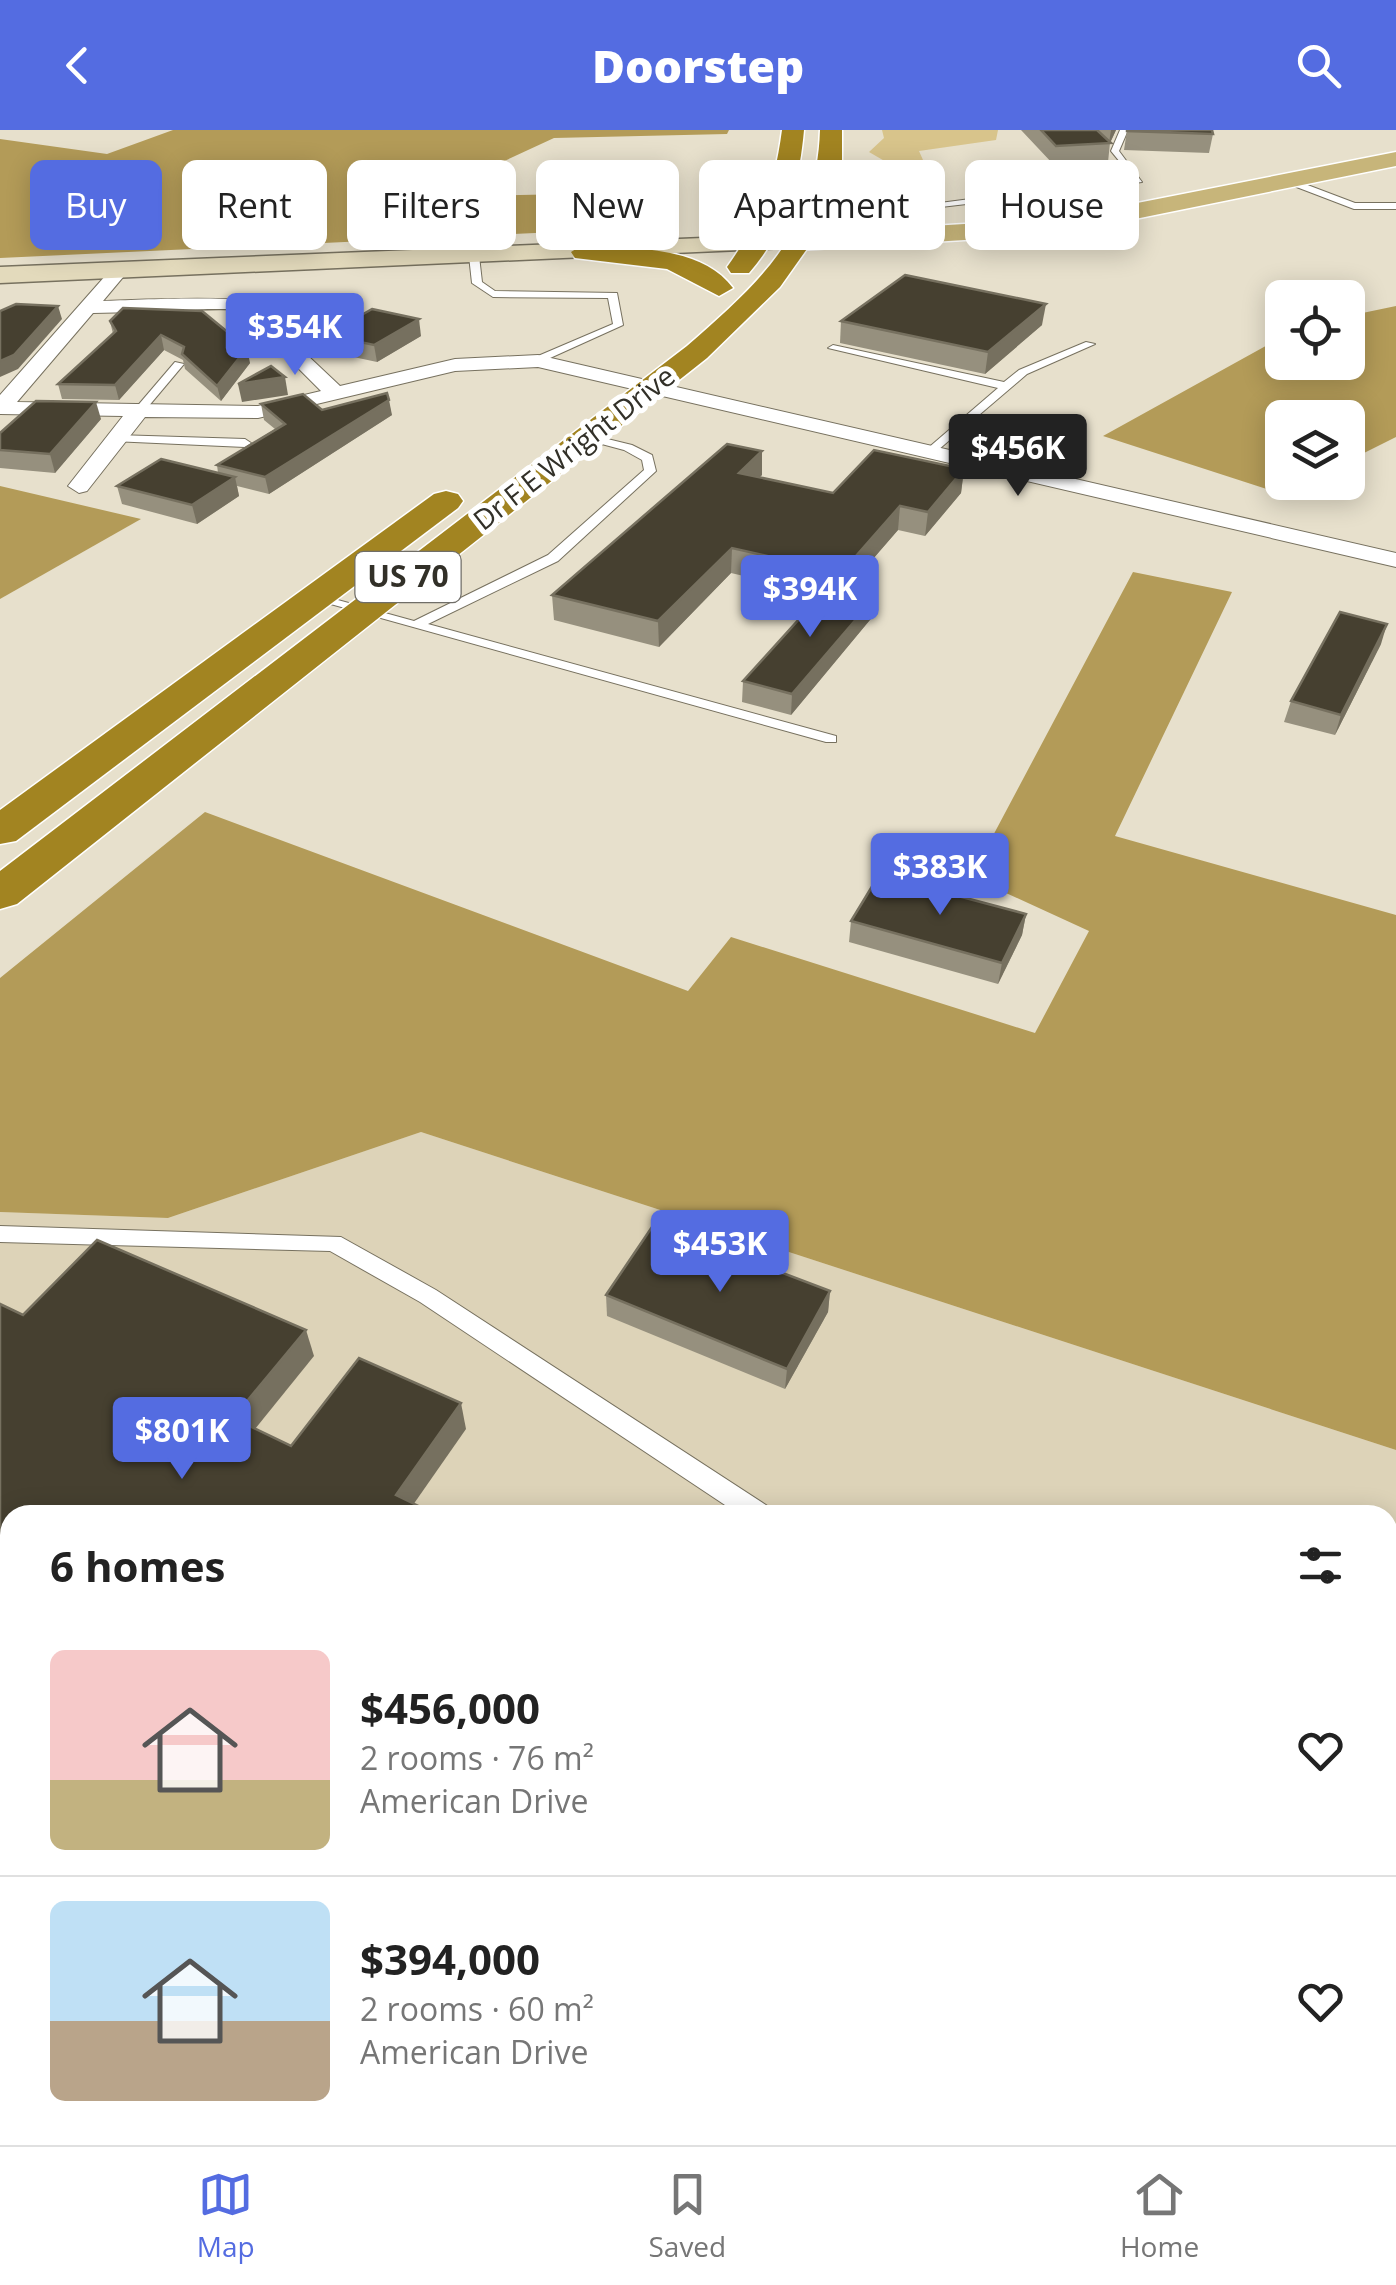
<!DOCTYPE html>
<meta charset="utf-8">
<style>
body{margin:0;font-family:"Open Sans",sans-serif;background:#f6f6f6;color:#222;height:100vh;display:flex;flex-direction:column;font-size:38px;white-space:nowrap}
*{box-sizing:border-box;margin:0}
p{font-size:32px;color:#767676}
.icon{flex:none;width:55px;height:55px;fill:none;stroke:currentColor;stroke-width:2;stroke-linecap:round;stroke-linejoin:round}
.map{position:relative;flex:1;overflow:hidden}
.side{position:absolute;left:0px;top:1375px;width:1398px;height:640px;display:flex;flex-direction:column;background:#fff;border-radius:30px 30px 0 0;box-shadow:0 5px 25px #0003}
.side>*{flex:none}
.hud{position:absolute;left:30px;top:30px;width:1338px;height:90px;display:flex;gap:20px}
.controls{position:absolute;left:1265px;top:150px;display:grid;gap:20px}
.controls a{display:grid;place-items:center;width:100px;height:100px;border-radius:15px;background:#fff;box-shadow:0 5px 25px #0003;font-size:50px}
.price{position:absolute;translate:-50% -85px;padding:0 22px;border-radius:10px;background:#546ce1;color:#fff;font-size:32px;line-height:65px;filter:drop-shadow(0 2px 5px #0008)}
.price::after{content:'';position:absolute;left:50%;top:60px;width:30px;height:22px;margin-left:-15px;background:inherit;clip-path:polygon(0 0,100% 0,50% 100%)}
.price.selected{background:#222;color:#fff}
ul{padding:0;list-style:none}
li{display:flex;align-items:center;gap:30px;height:250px;padding:0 50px}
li+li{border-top:2px solid #e0e0e0}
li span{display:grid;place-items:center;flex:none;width:280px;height:200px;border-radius:15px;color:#555}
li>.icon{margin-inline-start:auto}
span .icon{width:120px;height:120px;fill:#fffc;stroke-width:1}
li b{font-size:42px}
h2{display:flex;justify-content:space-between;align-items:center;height:120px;padding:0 50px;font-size:42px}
.pill{padding:0 35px;border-radius:15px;background:#fff;box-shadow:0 5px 25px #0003;font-size:35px;line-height:90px}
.pill.selected{background:#546ce1;color:#fff}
header{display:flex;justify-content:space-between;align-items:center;height:130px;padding:0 50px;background:#546ce1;color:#fff;font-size:45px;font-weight:800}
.tab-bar{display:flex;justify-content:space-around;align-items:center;height:140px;border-top:2px solid #e0e0e0;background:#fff;font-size:28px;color:#767676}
.tab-bar a{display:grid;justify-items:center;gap:5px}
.tab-bar .selected{color:#546ce1}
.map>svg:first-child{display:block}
</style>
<header><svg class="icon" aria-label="back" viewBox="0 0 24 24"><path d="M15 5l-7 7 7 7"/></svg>Doorstep<svg class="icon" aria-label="search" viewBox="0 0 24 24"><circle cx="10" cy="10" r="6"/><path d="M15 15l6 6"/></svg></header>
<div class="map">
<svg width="1396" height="2015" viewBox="0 0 1396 2015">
<rect width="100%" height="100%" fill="#e7e0cc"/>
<!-- built -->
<path fill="#ddd3b8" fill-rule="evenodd" d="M421,1002L1396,1320V2015H0V1082L168,1088ZM10,1385H1388V2005H10Z"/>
<!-- green -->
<path fill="#d8c48b" d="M882,0H998L996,10L919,21L931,48L907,44L869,22L884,8Z"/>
<!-- forest -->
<g fill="#b39b58">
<path d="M173,0H729L727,4L554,8L427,67L616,63L600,100L0,128V9L107,24Z"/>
<path d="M1396,176V307L1348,331V288H1282V352L1305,353L1282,364L1103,306L1282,207V232H1348V186Z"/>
<path d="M0,356L141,389L0,469Z"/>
<path d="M1133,442L1232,462L1115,706L1396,785V1320L421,1002L168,1088L0,1082V848L205,682L688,861L731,807L1035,903L1089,801L971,747Z"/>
</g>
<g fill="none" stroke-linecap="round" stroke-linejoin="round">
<!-- lane casing -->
<g stroke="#77715f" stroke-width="2">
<g id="lane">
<path d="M1120,0H1128L1119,21L1142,52L1071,61L1114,86V90H1108L1061,63L898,82L894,79L1055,58L1029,37L1032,32L1064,57L1133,48L1111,21Z"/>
<path d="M1289,48L1355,73H1396V79H1354L1286,53Z"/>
<path d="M474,123L479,126L482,152L495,161L617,163L623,195L539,233H531V229L613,194L608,168L493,167L472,153L469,126Z"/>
<path d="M1086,212L1095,214L1027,244L931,326L925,322L927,319L998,258L828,218L833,215L1004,252L1019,240Z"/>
<path d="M175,232L184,234L142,284H134V280Z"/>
<path d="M587,304L632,315L652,325L656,341L558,431L428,494L836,606V612H826L309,468L316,464L414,491L548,425L644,340L642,330L624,320L583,309V305Z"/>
<path d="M116,305L245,309L251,313L245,317L112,311V307Z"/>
<path d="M0,1096L341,1107L436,1160L769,1377L772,1385H740L420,1172L330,1121L0,1112Z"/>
<path d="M892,2005H924L922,2015H890Z"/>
</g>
</g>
<!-- street casing -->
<g stroke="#77715f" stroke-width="2">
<path id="street" d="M114,136L129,140L103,171C149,170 290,160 322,190L305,223L340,256L455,229L538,225L1396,423V437L538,237L455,241L258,288L145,287L87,361L79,363L68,356L123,286L0,284V265ZM137,182C187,181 254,172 301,192L284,224L321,261L258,276L17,272L93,183Z"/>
</g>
<!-- secondary casing -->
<g stroke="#77715f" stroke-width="3">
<path id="secondary" d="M800,104L809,107L813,112L809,117L0,153V137Z"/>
</g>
<!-- primary casing -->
<g stroke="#fff" stroke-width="3">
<path id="primary" d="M1396,22V36L1061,104L800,120L787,112L800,104L1061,88Z"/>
</g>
<!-- highway casing -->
<g stroke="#fff" stroke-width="3">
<g id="highway">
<path d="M782,0H804C799,55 786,100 749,143H731L727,137C761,89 774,60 782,0Z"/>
<path d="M820,0H842V35L828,84L854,94L927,103L931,108L927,113L850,109L821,99L780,157L707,228L17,774L0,779V741L687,216C759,153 817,102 820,0Z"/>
<path d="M584,114C631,119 701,115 733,158L719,166L667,139L575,128L571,122Z"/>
<path d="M446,361L458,364L463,371L458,378L16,711L0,714V680L434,364Z"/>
</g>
</g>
<!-- lane -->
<use href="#lane" fill="#fff" fill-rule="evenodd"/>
<!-- street -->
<use href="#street" fill="#fff" fill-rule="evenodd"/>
<!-- secondary -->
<use href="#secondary" fill="#e3dabc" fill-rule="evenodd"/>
<!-- primary -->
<use href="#primary" fill="#c7b57a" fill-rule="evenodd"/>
<!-- highway -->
<use href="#highway" fill="#a28421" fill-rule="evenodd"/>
</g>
<!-- wall -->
<g fill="#96907e">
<path d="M1021,0H1116L1110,13L1108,32L1053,34Z"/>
<path d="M1127,0L1213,4L1209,23L1124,20Z"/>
<path d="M123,178L250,233L221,271L185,239L183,230L164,220L119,270L62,269L58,254L113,204L110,191Z"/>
<path d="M841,191L1042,195L985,244L840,213Z"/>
<path d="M327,205L421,206L377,232L330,222Z"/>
<path d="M261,274L392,285L269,364L237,356L239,366L197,394L122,374L117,356L218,343L217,335L275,299L264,290Z"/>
<path d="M101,289L55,343L0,338V303Z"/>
<path d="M762,321V345L759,347L833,363L964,339L961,363L925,406L898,400L847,459L874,485L791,585L742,572L743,551L821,464L731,443L659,517L554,490L552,465Z"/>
<path d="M1381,514L1335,605L1284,592L1291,571Z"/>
<path d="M1026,784L1022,805L998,854L849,812L851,791Z"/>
<path d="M830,1161L828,1182L785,1259L607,1186L606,1165Z"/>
</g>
<!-- shaded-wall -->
<g fill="#76705f">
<path d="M1111,0H1116L1110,13H1109Z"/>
<path d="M1046,174L1042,195L985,244L988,222Z"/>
<path d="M58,176L62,189L18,239L0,247V231Z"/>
<path d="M419,189L421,206L377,232L374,215Z"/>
<path d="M161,205L164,220L119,270L115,255Z"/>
<path d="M247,218L250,233L221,271L217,256Z"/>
<path d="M285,247L288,265L242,272L238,254Z"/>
<path d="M389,270L392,285L269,364L265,347Z"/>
<path d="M96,272L101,289L55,343L50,324Z"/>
<path d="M762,321V345L739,367V343Z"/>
<path d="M964,339L961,363L925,406L928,382Z"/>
<path d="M235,347L239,366L197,394L192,375Z"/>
<path d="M900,376L898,400L839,468L841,443Z"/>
<path d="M732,418L731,443L659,517L658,491Z"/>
<path d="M876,466L874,485L791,585L792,564Z"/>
<path d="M1387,494L1381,514L1335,605L1341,585Z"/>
<path d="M1026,784L1022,805L998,854L1002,833Z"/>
<path d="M830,1161L828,1182L785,1259L787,1239Z"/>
<path d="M306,1200L314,1226L243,1314L233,1288Z"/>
<path d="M461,1273L466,1299L406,1385L396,1365Z"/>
<path d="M615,2005H624L619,2015H611Z"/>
</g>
<!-- building -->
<g fill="#464030" stroke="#76705f" stroke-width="2.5">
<path d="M1041,0H1097L1111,13L1056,16Z"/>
<path d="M1127,0H1212L1213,4L1127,1Z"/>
<path d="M905,145L1046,174L988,222L841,191Z"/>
<path d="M16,174L58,176L14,225L0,231V181Z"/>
<path d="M123,178L202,181L247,218L217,256L182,224L184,217L161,205L115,255L58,254L116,201L110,191Z"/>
<path d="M372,179L419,189L374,215L327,205Z"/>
<path d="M271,236L285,247L238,254Z"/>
<path d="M387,263L389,270L265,347L217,335L285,294L261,274L303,264L322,280Z"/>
<path d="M36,271L96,272L50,324L0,320V303Z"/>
<path d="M727,314L762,321L739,343L833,363L874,320L964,339L928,382L900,376L841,443L732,418L658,491L552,465Z"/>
<path d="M161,329L235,347L192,375L117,356Z"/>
<path d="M830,455L876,466L792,564L743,551Z"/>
<path d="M1340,482L1387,494L1341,585L1291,571Z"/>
<path d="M879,745L1026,784L1002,833L851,791Z"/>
<path d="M654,1094L830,1161L787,1239L606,1165Z"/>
<path d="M97,1110L306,1200L233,1288L291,1316L359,1228L461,1273L396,1365L437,1385H10V2005H615L611,2015H0V1174L23,1185Z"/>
</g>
<g text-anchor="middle" stroke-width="10" stroke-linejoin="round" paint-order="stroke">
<!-- far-street labels -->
<g font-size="28" fill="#323028" stroke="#fff">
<text transform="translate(574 318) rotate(-38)" y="10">Dr F E Wright Drive</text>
</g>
<!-- shield labels -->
<rect fill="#fff" stroke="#706e68" stroke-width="2.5" x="355.5" y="422" width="105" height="50" rx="8"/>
<g font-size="30" font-weight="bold" fill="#323028">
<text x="408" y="457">US 70</text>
</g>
</g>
</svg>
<div class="controls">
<a><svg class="icon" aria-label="locate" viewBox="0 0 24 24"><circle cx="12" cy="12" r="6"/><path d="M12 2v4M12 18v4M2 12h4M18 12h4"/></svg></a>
<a><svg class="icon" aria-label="layers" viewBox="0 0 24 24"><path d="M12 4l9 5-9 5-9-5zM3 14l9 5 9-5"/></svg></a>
</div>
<b class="price" style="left:295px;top:248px">$354K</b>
<b class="price selected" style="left:1018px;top:369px">$456K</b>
<b class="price" style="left:810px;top:510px">$394K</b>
<b class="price" style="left:940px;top:788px">$383K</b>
<b class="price" style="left:720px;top:1165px">$453K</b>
<b class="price" style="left:182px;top:1352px">$801K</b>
<div class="hud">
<a class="pill selected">Buy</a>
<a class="pill">Rent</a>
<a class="pill">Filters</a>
<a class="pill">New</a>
<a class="pill">Apartment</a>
<a class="pill">House</a>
</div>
<section class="side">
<h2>6 homes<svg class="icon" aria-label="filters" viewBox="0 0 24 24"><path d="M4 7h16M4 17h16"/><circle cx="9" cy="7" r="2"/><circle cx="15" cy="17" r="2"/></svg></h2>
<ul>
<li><span style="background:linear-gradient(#f6c9c9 65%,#c2b280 0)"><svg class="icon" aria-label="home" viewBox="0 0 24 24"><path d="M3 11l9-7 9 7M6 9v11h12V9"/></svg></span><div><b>$456,000</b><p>2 rooms · 76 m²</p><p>American Drive</p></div><svg class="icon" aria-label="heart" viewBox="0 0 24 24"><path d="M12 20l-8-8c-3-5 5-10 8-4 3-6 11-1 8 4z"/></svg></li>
<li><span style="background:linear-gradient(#bfe0f5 60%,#b9a48a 0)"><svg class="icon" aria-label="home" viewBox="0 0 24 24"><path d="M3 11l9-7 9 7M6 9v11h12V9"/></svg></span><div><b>$394,000</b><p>2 rooms · 60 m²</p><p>American Drive</p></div><svg class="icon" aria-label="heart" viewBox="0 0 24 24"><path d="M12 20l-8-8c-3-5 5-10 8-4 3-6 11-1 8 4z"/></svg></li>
</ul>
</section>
</div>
<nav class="tab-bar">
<a class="selected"><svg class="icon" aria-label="map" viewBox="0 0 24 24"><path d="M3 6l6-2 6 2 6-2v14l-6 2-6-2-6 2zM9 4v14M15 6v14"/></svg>Map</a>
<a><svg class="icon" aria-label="saved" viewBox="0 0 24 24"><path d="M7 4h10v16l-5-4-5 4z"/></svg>Saved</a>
<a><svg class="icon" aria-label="home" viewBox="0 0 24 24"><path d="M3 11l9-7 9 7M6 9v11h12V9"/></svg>Home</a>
</nav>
